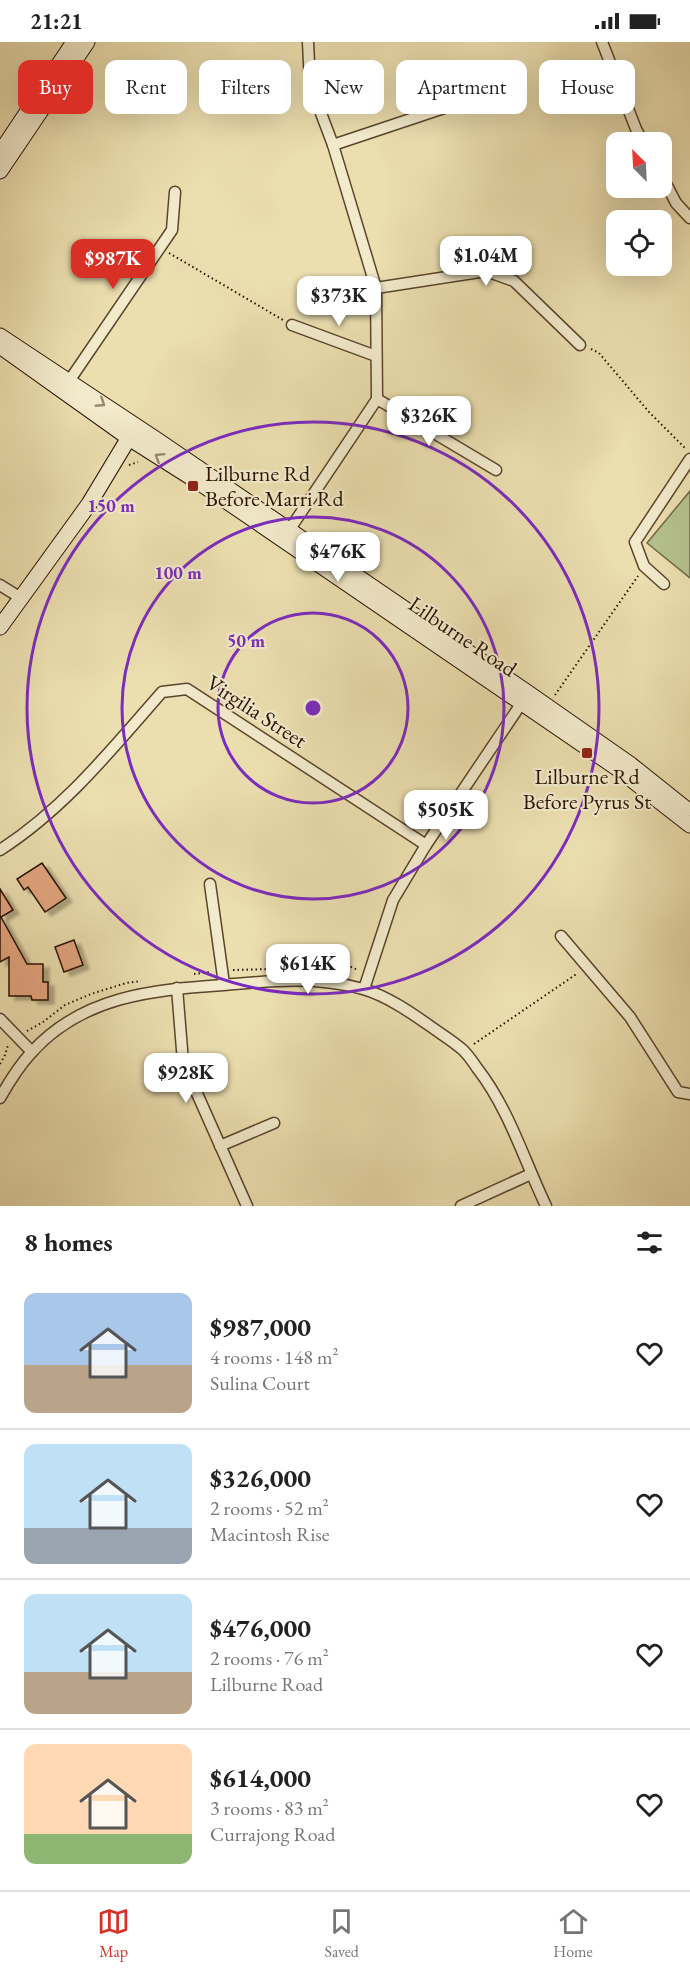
<!DOCTYPE html>
<meta charset="utf-8">
<style>
body{margin:0;font-family:"EB Garamond",serif;background:#f6f6f6;color:#222;height:100vh;display:flex;flex-direction:column;font-size:22px;white-space:nowrap}
*{box-sizing:border-box;margin:0}
p{font-size:20px;color:#767676}
.icon{flex:none;width:33px;height:33px;fill:none;stroke:currentColor;stroke-width:2;stroke-linecap:round;stroke-linejoin:round}
.map{position:relative;height:1164px;overflow:hidden}
.side{display:flex;flex-direction:column;background:#fff;flex:1}
.side>*{flex:none}
.banner{position:absolute;left:18px;top:18px;width:654px;height:54px;display:flex;gap:12px}
.needle{width:39px;rotate:336deg}
.fabs{position:absolute;left:606px;top:90px;display:grid;gap:12px}
.fabs a{display:grid;place-items:center;width:66px;height:66px;border-radius:12px;background:#fff;box-shadow:0 6px 24px #0002;font-size:30px}
.price{position:absolute;translate:-50% -51px;padding:0 14px;border-radius:12px;background:#fff;color:#222;font-size:20px;line-height:39px;filter:drop-shadow(0 2px 3px #0008)}
.price::after{content:'';position:absolute;left:50%;top:36px;width:18px;height:14px;margin-left:-9px;background:inherit;clip-path:polygon(0 0,100% 0,50% 100%)}
.price.on{background:#d93025;color:#fff}
ul{padding:0;list-style:none}
li{display:flex;align-items:center;gap:18px;height:150px;padding:0 24px}
li+li{border-top:2px solid #e0e0e0}
li span{display:grid;place-items:center;flex:none;width:168px;height:120px;border-radius:12px;color:#555}
li>.icon{margin-inline-start:auto}
span .icon{width:72px;height:72px;fill:#fffc;stroke-width:1}
li b{font-size:26px}
h2{display:flex;justify-content:space-between;align-items:center;height:72px;padding:0 24px;font-size:26px}
.tag{padding:0 21px;border-radius:12px;background:#fff;box-shadow:0 6px 24px #0002;font-size:21px;line-height:54px}
.tag.on{background:#d93025;color:#fff}
.status{display:flex;justify-content:space-between;align-items:center;height:42px;padding:0 30px;background:#fff;direction:ltr}
.status svg{height:16px;fill:currentColor}
.dock{display:flex;justify-content:space-around;align-items:center;height:84px;border-top:2px solid #e0e0e0;background:#fff;font-size:16px;color:#767676}
.dock a{display:grid;justify-items:center;gap:3px}
.dock .on{color:#d93025}
.map>svg:first-child{display:block}
</style>
<div class="status"><b>21:21</b><svg viewBox="0 0 49 12"><path d="M0 12V9h3v3zM5 12V6h3v6zM10 12V3h3v9zM15 12V0h3v12zM26 1h20v11H26zM47 4h2v5h-2z"/></svg></div>
<div class="map">
<svg width="690" height="1164" viewBox="0 0 690 1164">
<defs>
<filter id="shadow"><feDropShadow dx="6" dy="4" stdDeviation="1.5" flood-color="#0004"/></filter>
</defs>
<rect width="100%" height="100%" fill="#ebdeaf"/>
<filter id="stains"><feTurbulence type="fractalNoise" baseFrequency=".00333" numOctaves="4"/><feColorMatrix values="0 0 0 0 .2 0 0 0 0 .09 0 0 0 0 .02 0 0 0 .5 -.17"/></filter>
<radialGradient id="worn" r=".72"><stop offset=".6" stop-color="#630" stop-opacity="0"/><stop offset="1" stop-color="#630" stop-opacity=".3"/></radialGradient>
<!-- green -->
<path fill="#b5c28d" stroke="#706a46" stroke-width="1.5" d="M690,449V536L647,501Z"/>
<!-- building -->
<g fill="#e3a680" stroke="#2a1200" stroke-width="1.5" filter="url(#shadow)">
<path d="M42,821L66,856L45,870L28,845L24,848L17,837Z"/>
<path d="M0,847L13,868L1,875L27,922H43V940H48V958H32L31,954H9V915L0,920Z"/>
<path d="M74,898L83,923L64,930L55,905Z"/>
</g>
<g fill="none" stroke-linecap="round" stroke-linejoin="round">
<!-- street casing -->
<g stroke="#5a452c" stroke-width="13">
<g id="street">
<path d="M602,0L636,87L643,100"/>
<path d="M333,103L447,65"/>
<path d="M662,134L676,161L690,176"/>
<path d="M376,246L486,229L514,239L580,303"/>
<path d="M292,283L376,314"/>
<path d="M65,345L172,188L175,150"/>
<path d="M377,357L496,428"/>
<path d="M286,493L377,357L376,246L333,103L310,42L308,0"/>
<path d="M664,542L644,524L635,500L690,417"/>
<path d="M0,543L21,556"/>
<path d="M0,808C64,767 112,707 162,650L187,647L426,803"/>
<path d="M210,842L224,942"/>
<path d="M561,894L630,975L678,1050L690,1052"/>
<path d="M177,946L183,1020L247,1164"/>
<path d="M364,947L393,858L426,803L525,656"/>
<path d="M0,977L32,1010"/>
<path d="M0,1056C9,1040 19,1024 31,1011C82,954 152,948 223,943C270,939 316,934 363,947C387,954 410,970 430,984C441,992 453,999 463,1008C468,1013 473,1020 477,1026C509,1067 524,1118 546,1164"/>
<path d="M220,1104L274,1081"/>
<path d="M461,1164L531,1132"/>
</g>
</g>
<!-- secondary casing -->
<g stroke="#2a1200" stroke-width="17">
<g id="secondary">
<path d="M0,111L74,0"/>
<path d="M0,129L87,0"/>
<path d="M0,294L157,398L528,651L631,723L686,767"/>
<path d="M0,304L129,396L200,441L617,726L690,783"/>
<path d="M0,585L89,462L133,389"/>
</g>
</g>
<!-- path -->
<g stroke="#2a1200" stroke-width="2" stroke-dasharray="1.5 3" stroke-linecap="butt">
<path d="M169,211L283,278"/>
<path d="M591,307L599,311L649,370L686,407"/>
<path d="M129,423L138,420"/>
<path d="M555,653L638,534"/>
<path d="M233,928L311,926"/>
<path d="M338,930L351,925L358,928"/>
<path d="M194,932L210,930"/>
<path d="M27,989L43,980L65,963L91,952L126,941L141,939"/>
<path d="M474,1002L578,931"/>
<path d="M0,1022L5,1013L8,1003"/>
</g>
<!-- street -->
<use href="#street" stroke="#f2eacb" stroke-width="10"/>
<!-- secondary -->
<use href="#secondary" stroke="#f2eacb" stroke-width="15"/>
</g>
<!-- one-way arrows -->
<defs><path id="oneway-chevron" d="M-2-3.5L2.5 0L-2 3.5" fill="none" stroke-width="1.6" stroke-linecap="round" stroke-linejoin="round" transform="scale(1.5)"/></defs>
<g stroke="#988970">
<use href="#oneway-chevron" transform="translate(101 361) rotate(33)"/>
<use href="#oneway-chevron" transform="translate(159 415) rotate(-148)"/>
</g>
<!-- distance rings -->
<g fill="none" stroke="#7b2cbf" stroke-width="3">
<circle cx="313" cy="666" r="95"/>
<circle cx="313" cy="666" r="191"/>
<circle cx="313" cy="666" r="286"/>
</g>
<!-- markers -->
<g fill="#8f2418" stroke="#f2eacb" stroke-width="2">
<rect x="187" y="438" width="12" height="12" rx="3"/>
<rect x="581" y="705" width="12" height="12" rx="3"/>
</g>
<g text-anchor="middle" stroke-width="4.5" stroke-linejoin="round" paint-order="stroke">
<!-- poi labels -->
<g font-size="22" fill="#2a1200" stroke="#f2eacb" text-anchor="start">
<text x="205" y="439">Lilburne Rd<tspan x="205" dy="25">Before Marri Rd</tspan></text>
<text x="587" y="742" text-anchor="middle">Lilburne Rd<tspan x="587" dy="25">Before Pyrus St</tspan></text>
</g>
<!-- street labels -->
<g font-size="22" fill="#2a1200" stroke="#f2eacb">
<text transform="translate(463 594) rotate(34)" y="8">Lilburne Road</text>
<text transform="translate(257 669) rotate(33)" y="8">Virgilia Street</text>
</g>
</g>
<circle cx="313" cy="666" r="9" fill="#7b2cbf" stroke="#f2eacb" stroke-width="3"/>
<g font-size="18" text-anchor="middle" font-weight="bold" fill="#7b2cbf" stroke="#f2eacb" stroke-width="4.5" stroke-linejoin="round" paint-order="stroke">
<text x="111" y="470">150 m</text>
<text x="178" y="537">100 m</text>
<text x="246" y="605">50 m</text>
</g>
<rect width="100%" height="100%" filter="url(#stains)"/>
<rect width="100%" height="100%" fill="url(#worn)"/>
</svg>
<div class="fabs">
<a><svg class="needle" viewBox="-14 -14 28 28"><path d="M0-13l5 13h-10z" fill="#e53935"/><path d="M0 13l5-13h-10z" fill="#767676"/></svg></a>
<a><svg class="icon" aria-label="locate" viewBox="0 0 24 24"><circle cx="12" cy="12" r="6"/><path d="M12 2v4M12 18v4M2 12h4M18 12h4"/></svg></a>
</div>
<b class="price" style="left:486px;top:245px">$1.04M</b>
<b class="price on" style="left:113px;top:248px">$987K</b>
<b class="price" style="left:339px;top:285px">$373K</b>
<b class="price" style="left:429px;top:405px">$326K</b>
<b class="price" style="left:338px;top:541px">$476K</b>
<b class="price" style="left:446px;top:799px">$505K</b>
<b class="price" style="left:308px;top:953px">$614K</b>
<b class="price" style="left:186px;top:1062px">$928K</b>
<div class="banner">
<a class="tag on">Buy</a>
<a class="tag">Rent</a>
<a class="tag">Filters</a>
<a class="tag">New</a>
<a class="tag">Apartment</a>
<a class="tag">House</a>
</div>
</div>
<section class="side">
<h2>8 homes<svg class="icon" aria-label="filters" viewBox="0 0 24 24"><path d="M4 7h16M4 17h16"/><circle cx="9" cy="7" r="2"/><circle cx="15" cy="17" r="2"/></svg></h2>
<ul>
<li><span style="background:linear-gradient(#a9c7e8 60%,#b9a48a 0)"><svg class="icon" aria-label="home" viewBox="0 0 24 24"><path d="M3 11l9-7 9 7M6 9v11h12V9"/></svg></span><div><b>$987,000</b><p>4 rooms · 148 m²</p><p>Sulina Court</p></div><svg class="icon" aria-label="heart" viewBox="0 0 24 24"><path d="M12 20l-8-8c-3-5 5-10 8-4 3-6 11-1 8 4z"/></svg></li>
<li><span style="background:linear-gradient(#bfe0f5 70%,#9aa5b1 0)"><svg class="icon" aria-label="home" viewBox="0 0 24 24"><path d="M3 11l9-7 9 7M6 9v11h12V9"/></svg></span><div><b>$326,000</b><p>2 rooms · 52 m²</p><p>Macintosh Rise</p></div><svg class="icon" aria-label="heart" viewBox="0 0 24 24"><path d="M12 20l-8-8c-3-5 5-10 8-4 3-6 11-1 8 4z"/></svg></li>
<li><span style="background:linear-gradient(#bfe0f5 65%,#b9a48a 0)"><svg class="icon" aria-label="home" viewBox="0 0 24 24"><path d="M3 11l9-7 9 7M6 9v11h12V9"/></svg></span><div><b>$476,000</b><p>2 rooms · 76 m²</p><p>Lilburne Road</p></div><svg class="icon" aria-label="heart" viewBox="0 0 24 24"><path d="M12 20l-8-8c-3-5 5-10 8-4 3-6 11-1 8 4z"/></svg></li>
<li><span style="background:linear-gradient(#ffd9b3 75%,#8fb573 0)"><svg class="icon" aria-label="home" viewBox="0 0 24 24"><path d="M3 11l9-7 9 7M6 9v11h12V9"/></svg></span><div><b>$614,000</b><p>3 rooms · 83 m²</p><p>Currajong Road</p></div><svg class="icon" aria-label="heart" viewBox="0 0 24 24"><path d="M12 20l-8-8c-3-5 5-10 8-4 3-6 11-1 8 4z"/></svg></li>
</ul>
</section>
<nav class="dock">
<a class="on"><svg class="icon" aria-label="map" viewBox="0 0 24 24"><path d="M3 6l6-2 6 2 6-2v14l-6 2-6-2-6 2zM9 4v14M15 6v14"/></svg>Map</a>
<a><svg class="icon" aria-label="saved" viewBox="0 0 24 24"><path d="M7 4h10v16l-5-4-5 4z"/></svg>Saved</a>
<a><svg class="icon" aria-label="home" viewBox="0 0 24 24"><path d="M3 11l9-7 9 7M6 9v11h12V9"/></svg>Home</a>
</nav>
